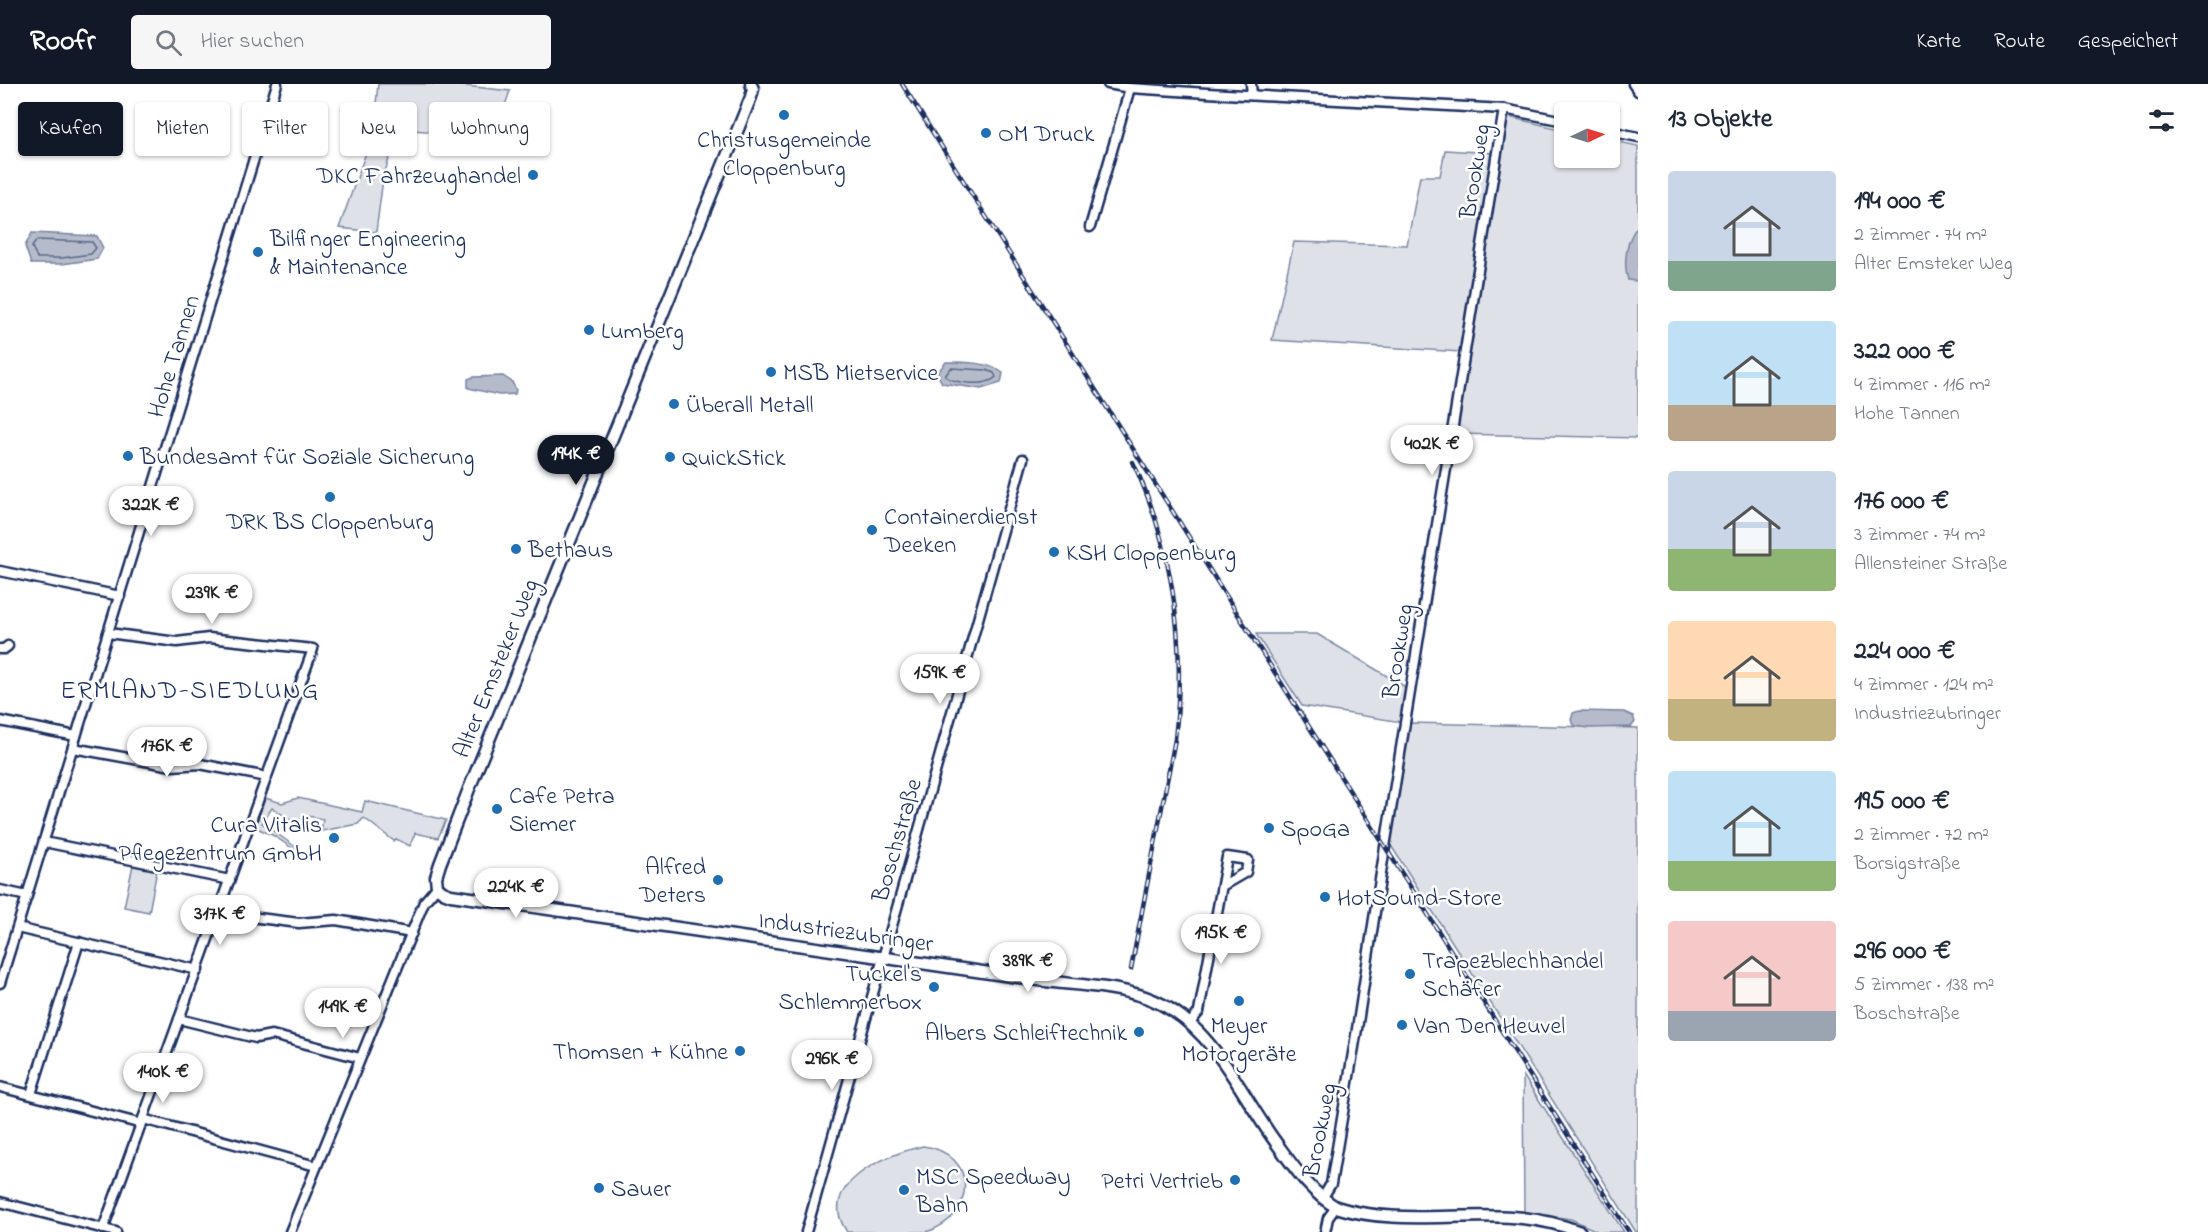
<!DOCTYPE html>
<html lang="de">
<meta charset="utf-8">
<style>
body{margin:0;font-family:"Indie Flower",sans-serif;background:#f6f6f7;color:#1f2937;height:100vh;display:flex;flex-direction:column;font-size:22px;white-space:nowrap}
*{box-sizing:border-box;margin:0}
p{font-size:20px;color:#747a83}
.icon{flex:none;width:33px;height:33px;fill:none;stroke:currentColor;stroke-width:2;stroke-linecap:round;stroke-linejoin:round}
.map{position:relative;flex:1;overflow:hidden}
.drawer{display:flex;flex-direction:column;background:#fff;width:570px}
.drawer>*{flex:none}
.guide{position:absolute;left:18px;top:18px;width:570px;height:54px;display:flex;gap:12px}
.needle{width:39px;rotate:86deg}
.tools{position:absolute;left:1554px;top:18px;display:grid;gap:12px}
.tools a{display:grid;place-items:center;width:66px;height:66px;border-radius:6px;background:#fff;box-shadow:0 2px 4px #0004;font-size:30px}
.price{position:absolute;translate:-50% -51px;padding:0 14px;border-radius:21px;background:#fff;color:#222;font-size:20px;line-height:39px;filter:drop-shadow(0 2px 3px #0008)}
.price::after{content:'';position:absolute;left:50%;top:36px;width:18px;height:14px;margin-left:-9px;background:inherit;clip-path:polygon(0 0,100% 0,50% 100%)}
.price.active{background:#111827;color:#fff}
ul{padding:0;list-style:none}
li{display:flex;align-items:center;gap:18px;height:150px;padding:0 30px}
li span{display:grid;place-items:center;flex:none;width:168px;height:120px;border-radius:6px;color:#555}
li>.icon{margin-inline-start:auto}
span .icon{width:72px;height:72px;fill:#fffc;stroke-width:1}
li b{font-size:26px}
h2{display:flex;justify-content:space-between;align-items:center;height:72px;padding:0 30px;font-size:26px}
.pill{padding:0 21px;border-radius:6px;background:#fff;box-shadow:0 2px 4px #0004;font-size:21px;line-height:54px}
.pill.active{background:#111827;color:#fff}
header{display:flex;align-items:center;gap:36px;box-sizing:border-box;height:84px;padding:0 30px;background:#111827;color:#fff}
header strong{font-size:28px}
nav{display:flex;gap:33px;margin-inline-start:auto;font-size:21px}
.search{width:420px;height:54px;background:#f6f6f7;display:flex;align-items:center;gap:15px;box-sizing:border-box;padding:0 21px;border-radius:6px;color:#747a83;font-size:22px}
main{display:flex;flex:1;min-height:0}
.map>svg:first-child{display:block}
</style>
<header>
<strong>Roofr</strong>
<div class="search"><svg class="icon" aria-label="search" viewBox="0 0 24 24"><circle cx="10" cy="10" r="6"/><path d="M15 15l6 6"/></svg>Hier suchen</div>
<nav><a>Karte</a><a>Route</a><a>Gespeichert</a></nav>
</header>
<main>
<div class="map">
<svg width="1638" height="1148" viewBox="0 0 1638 1148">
<rect width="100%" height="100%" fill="#fff"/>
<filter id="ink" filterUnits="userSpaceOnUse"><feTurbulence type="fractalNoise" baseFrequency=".0167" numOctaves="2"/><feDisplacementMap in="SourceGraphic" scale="12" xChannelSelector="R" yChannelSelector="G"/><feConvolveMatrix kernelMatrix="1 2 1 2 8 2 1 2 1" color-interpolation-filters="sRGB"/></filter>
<g filter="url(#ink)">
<!-- green -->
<g fill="#dee1e7" stroke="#7c88a2" stroke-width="1.5">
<path d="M378,0H448L510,7L494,52L398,45L383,95L376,148L339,144L373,49Z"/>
<path d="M1508,33L1564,46V74H1610V56L1638,62V354L1457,350Z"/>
<path d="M1445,66L1493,69L1461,268L1272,256L1294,158L1407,161L1420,92H1440Z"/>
<path d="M1256,550H1317L1407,604L1401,638L1302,622Z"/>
<path d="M1410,639L1638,644V1148H1636L1390,760Z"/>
<path d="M265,714L282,719L298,714L362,728L365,717L446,736L438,754L415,749L410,762L396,755L394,757L364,734L358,740L321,747L323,735L308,732L305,745L272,724L262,739L297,764L295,766L274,752L255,743Z"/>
<path d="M133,781L157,786L149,828L124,823Z"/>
<path d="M1523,991L1624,1148H1599L1571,1135L1524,1128Z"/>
<path d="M923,1062C979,1069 977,1133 926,1148C919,1148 910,1148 903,1148C884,1148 866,1148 847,1148C814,1100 887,1070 923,1062Z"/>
</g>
<!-- water -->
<g fill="#b5bbca" stroke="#77839f" stroke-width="1.5">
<path d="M1638,142V195L1635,197L1628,196C1623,180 1626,155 1638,142Z"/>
<path d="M32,149L97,152L103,164L97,175L62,180H31L25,162Z"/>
<path d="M946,278C963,278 990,278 1003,289L1001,299L981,305L942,299L937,289Z"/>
<path d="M503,292L512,298L516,306L515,310L499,311L468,304V295L473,293Z"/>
<path d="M1579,627L1624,628L1633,632L1635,638L1631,643L1589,644L1575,642L1571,636L1573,629Z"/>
</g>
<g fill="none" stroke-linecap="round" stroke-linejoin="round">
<!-- shore -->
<g stroke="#596789" stroke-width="1.5">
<path d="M37,156L92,158L96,164L91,170L62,174H37L32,163Z"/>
<path d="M951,284L986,286L994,289L996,293C987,303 955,300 945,292Z"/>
</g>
<!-- minor casing -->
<g stroke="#1b2f5e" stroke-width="13">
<g id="minor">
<path d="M1108,0L1130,4L1207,9L1504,25L1564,37"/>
<path d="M1251,0L1252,11"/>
<path d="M1633,0L1638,7"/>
<path d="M1610,47L1638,53"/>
<path d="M1090,143L1130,4"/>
<path d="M0,487L120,512"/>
<path d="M0,565H4L8,562"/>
<path d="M0,637L76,652"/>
<path d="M73,664L172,682L200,680L267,693"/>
<path d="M44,758L230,796"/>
<path d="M0,806L27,812"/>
<path d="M218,829L299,839L336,836L412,849"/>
<path d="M17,844L198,886"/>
<path d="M0,899L277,0"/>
<path d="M179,935L256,954L272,951L360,974"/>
<path d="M1190,939L1199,928L1227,773L1248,776L1246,788L1222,802"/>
<path d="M0,1003L142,1040"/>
<path d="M31,1010L79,858"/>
<path d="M143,1035L316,1082"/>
<path d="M1323,1113L1331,1100L1357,945L1385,763L1504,25"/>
<path d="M0,1118L116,1148"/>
<path d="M103,1145L313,565L209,554L177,558L108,549"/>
<path d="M290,1148L424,818L437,803"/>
<path d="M806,1148L1023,375"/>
<path d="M1325,1148L1328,1134L1336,1123"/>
</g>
</g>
<!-- tertiary casing -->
<g stroke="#1b2f5e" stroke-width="15">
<path id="tertiary" d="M751,0L753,5L751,13L727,72L469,705L440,780L436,793L437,803L443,808L451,811L1045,897C1076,901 1109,902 1139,911C1210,932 1237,1006 1277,1060C1294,1083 1311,1109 1336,1123C1415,1148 1499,1115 1580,1148"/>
</g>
<!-- minor -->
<use href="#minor" stroke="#fff" stroke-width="8"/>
<!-- tertiary -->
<use href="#tertiary" stroke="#fff" stroke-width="10"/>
<!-- rail casing -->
<g stroke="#1b2f5e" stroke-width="4.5">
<g id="rail">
<path d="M902,0L1629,1148"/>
<path d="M1131,885L1175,655C1186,559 1174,466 1133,378"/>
</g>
</g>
<!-- rail -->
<use href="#rail" stroke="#fff" stroke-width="2" stroke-dasharray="7" stroke-linecap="butt"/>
</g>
</g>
<!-- markers -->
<g fill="#1f6fb2" stroke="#fff" stroke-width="2">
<circle cx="784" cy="31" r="6"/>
<circle cx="986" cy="49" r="6"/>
<circle cx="533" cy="91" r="6"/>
<circle cx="258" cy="168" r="6"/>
<circle cx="589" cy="246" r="6"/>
<circle cx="771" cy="288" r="6"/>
<circle cx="674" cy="320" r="6"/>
<circle cx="128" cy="372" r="6"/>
<circle cx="670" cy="373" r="6"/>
<circle cx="330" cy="413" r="6"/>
<circle cx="872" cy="446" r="6"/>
<circle cx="516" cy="465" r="6"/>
<circle cx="1054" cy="468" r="6"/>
<circle cx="497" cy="725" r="6"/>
<circle cx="1269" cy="744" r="6"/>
<circle cx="334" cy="754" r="6"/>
<circle cx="718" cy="796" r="6"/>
<circle cx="1325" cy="813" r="6"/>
<circle cx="1410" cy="890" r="6"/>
<circle cx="934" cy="903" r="6"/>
<circle cx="1239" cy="917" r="6"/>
<circle cx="1402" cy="941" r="6"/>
<circle cx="1139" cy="948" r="6"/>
<circle cx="740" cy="967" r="6"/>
<circle cx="1235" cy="1096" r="6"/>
<circle cx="599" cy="1104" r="6"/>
<circle cx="904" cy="1106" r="6"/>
</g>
<g text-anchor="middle" stroke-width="5" stroke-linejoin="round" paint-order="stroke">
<!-- poi labels -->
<g font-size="24" fill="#1b2f5e" stroke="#fff" text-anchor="start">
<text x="998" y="57">OM Druck</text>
<text x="784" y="63" text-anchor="middle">Christusgemeinde<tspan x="784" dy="28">Cloppenburg</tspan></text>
<text x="521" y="99" text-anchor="end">DKC Fahrzeughandel</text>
<text x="270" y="162">Bilfinger Engineering<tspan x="270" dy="28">&amp; Maintenance</tspan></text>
<text x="601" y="254">Lumberg</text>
<text x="783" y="296">MSB Mietservice</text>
<text x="686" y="328">Überall Metall</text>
<text x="140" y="380">Bundesamt für Soziale Sicherung</text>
<text x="682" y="381">QuickStick</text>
<text x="884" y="440">Containerdienst<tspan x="884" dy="28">Deeken</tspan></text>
<text x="330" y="445" text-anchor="middle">DRK BS Cloppenburg</text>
<text x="528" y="473">Bethaus</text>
<text x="1066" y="476">KSH Cloppenburg</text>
<text x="509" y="719">Cafe Petra<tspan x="509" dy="28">Siemer</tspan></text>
<text x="322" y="748" text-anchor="end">Cura Vitalis<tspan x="322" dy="28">Pflegezentrum GmbH</tspan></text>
<text x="1281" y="752">SpoGa</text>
<text x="706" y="790" text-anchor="end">Alfred<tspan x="706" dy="28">Deters</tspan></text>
<text x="1337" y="821">HotSound-Store</text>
<text x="1422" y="884">Trapezblechhandel<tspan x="1422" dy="28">Schäfer</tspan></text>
<text x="922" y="897" text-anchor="end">Tuckel's<tspan x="922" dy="28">Schlemmerbox</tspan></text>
<text x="1239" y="949" text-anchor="middle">Meyer<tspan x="1239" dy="28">Motorgeräte</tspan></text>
<text x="1414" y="949">Van Den Heuvel</text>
<text x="1127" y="956" text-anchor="end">Albers Schleiftechnik</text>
<text x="728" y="975" text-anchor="end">Thomsen + Kühne</text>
<text x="916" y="1100">MSC Speedway<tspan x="916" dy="28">Bahn</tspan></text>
<text x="1223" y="1104" text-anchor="end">Petri Vertrieb</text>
<text x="611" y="1112">Sauer</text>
</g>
<!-- street labels -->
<g font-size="24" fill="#1b2f5e" stroke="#fff">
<text transform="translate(1474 87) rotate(-81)" y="8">Brookweg</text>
<text transform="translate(173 272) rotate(-73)" y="8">Hohe Tannen</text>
<text transform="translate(1397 567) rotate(-81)" y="8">Brookweg</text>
<text transform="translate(495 584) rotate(-68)" y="8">Alter Emsteker Weg</text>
<text transform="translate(896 756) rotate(-74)" y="8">Boschstraße</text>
<text transform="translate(846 847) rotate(8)" y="8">Industriezubringer</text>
<text transform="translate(1319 1046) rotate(-79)" y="8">Brookweg</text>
</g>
<!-- neighbourhood labels -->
<g font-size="26" letter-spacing="1.5" fill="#1b2f5e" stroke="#fff">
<text x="190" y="614">ERMLAND-SIEDLUNG</text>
</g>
</g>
</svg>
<div class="tools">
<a><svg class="needle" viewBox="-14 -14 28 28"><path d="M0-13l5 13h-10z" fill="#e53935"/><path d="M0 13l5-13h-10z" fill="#747a83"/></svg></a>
</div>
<b class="price" style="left:1432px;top:392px">402K €</b>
<b class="price active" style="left:576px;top:402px">194K €</b>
<b class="price" style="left:151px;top:453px">322K €</b>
<b class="price" style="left:212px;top:541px">239K €</b>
<b class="price" style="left:940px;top:621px">159K €</b>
<b class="price" style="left:167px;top:694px">176K €</b>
<b class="price" style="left:516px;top:835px">224K €</b>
<b class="price" style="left:220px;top:862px">317K €</b>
<b class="price" style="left:1221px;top:881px">195K €</b>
<b class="price" style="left:1028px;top:909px">389K €</b>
<b class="price" style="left:343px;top:955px">149K €</b>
<b class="price" style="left:832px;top:1007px">296K €</b>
<b class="price" style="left:163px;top:1020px">140K €</b>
<div class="guide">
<a class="pill active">Kaufen</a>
<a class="pill">Mieten</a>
<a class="pill">Filter</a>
<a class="pill">Neu</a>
<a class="pill">Wohnung</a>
</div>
</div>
<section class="drawer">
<h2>13 Objekte<svg class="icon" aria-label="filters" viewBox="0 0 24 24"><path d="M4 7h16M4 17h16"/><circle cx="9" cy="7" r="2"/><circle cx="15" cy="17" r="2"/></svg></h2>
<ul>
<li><span style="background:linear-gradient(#c9d6e8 75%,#7fa58c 0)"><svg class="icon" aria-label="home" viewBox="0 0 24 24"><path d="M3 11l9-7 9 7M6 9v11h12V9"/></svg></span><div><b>194 000 €</b><p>2 Zimmer · 74 m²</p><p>Alter Emsteker Weg</p></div></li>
<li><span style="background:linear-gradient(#bfe0f5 70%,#b9a48a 0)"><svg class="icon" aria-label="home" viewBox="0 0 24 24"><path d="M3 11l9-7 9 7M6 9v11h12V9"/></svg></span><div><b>322 000 €</b><p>4 Zimmer · 116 m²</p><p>Hohe Tannen</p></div></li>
<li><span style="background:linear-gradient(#c9d6e8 65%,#8fb573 0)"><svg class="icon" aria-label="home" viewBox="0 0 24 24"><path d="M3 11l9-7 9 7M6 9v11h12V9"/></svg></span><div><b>176 000 €</b><p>3 Zimmer · 74 m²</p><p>Allensteiner Straße</p></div></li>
<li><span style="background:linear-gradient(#ffd9b3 65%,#c2b280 0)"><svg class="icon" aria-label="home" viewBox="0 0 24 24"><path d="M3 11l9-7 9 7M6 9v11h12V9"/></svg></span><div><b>224 000 €</b><p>4 Zimmer · 124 m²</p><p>Industriezubringer</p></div></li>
<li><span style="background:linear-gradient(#bfe0f5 75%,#8fb573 0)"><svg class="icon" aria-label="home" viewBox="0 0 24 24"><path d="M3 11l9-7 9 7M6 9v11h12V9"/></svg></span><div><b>195 000 €</b><p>2 Zimmer · 72 m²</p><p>Borsigstraße</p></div></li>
<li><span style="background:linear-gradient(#f6c9c9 75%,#9aa5b1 0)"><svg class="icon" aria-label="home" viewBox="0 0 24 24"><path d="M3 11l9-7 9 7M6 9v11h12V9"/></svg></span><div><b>296 000 €</b><p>5 Zimmer · 138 m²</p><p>Boschstraße</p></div></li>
</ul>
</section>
</main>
